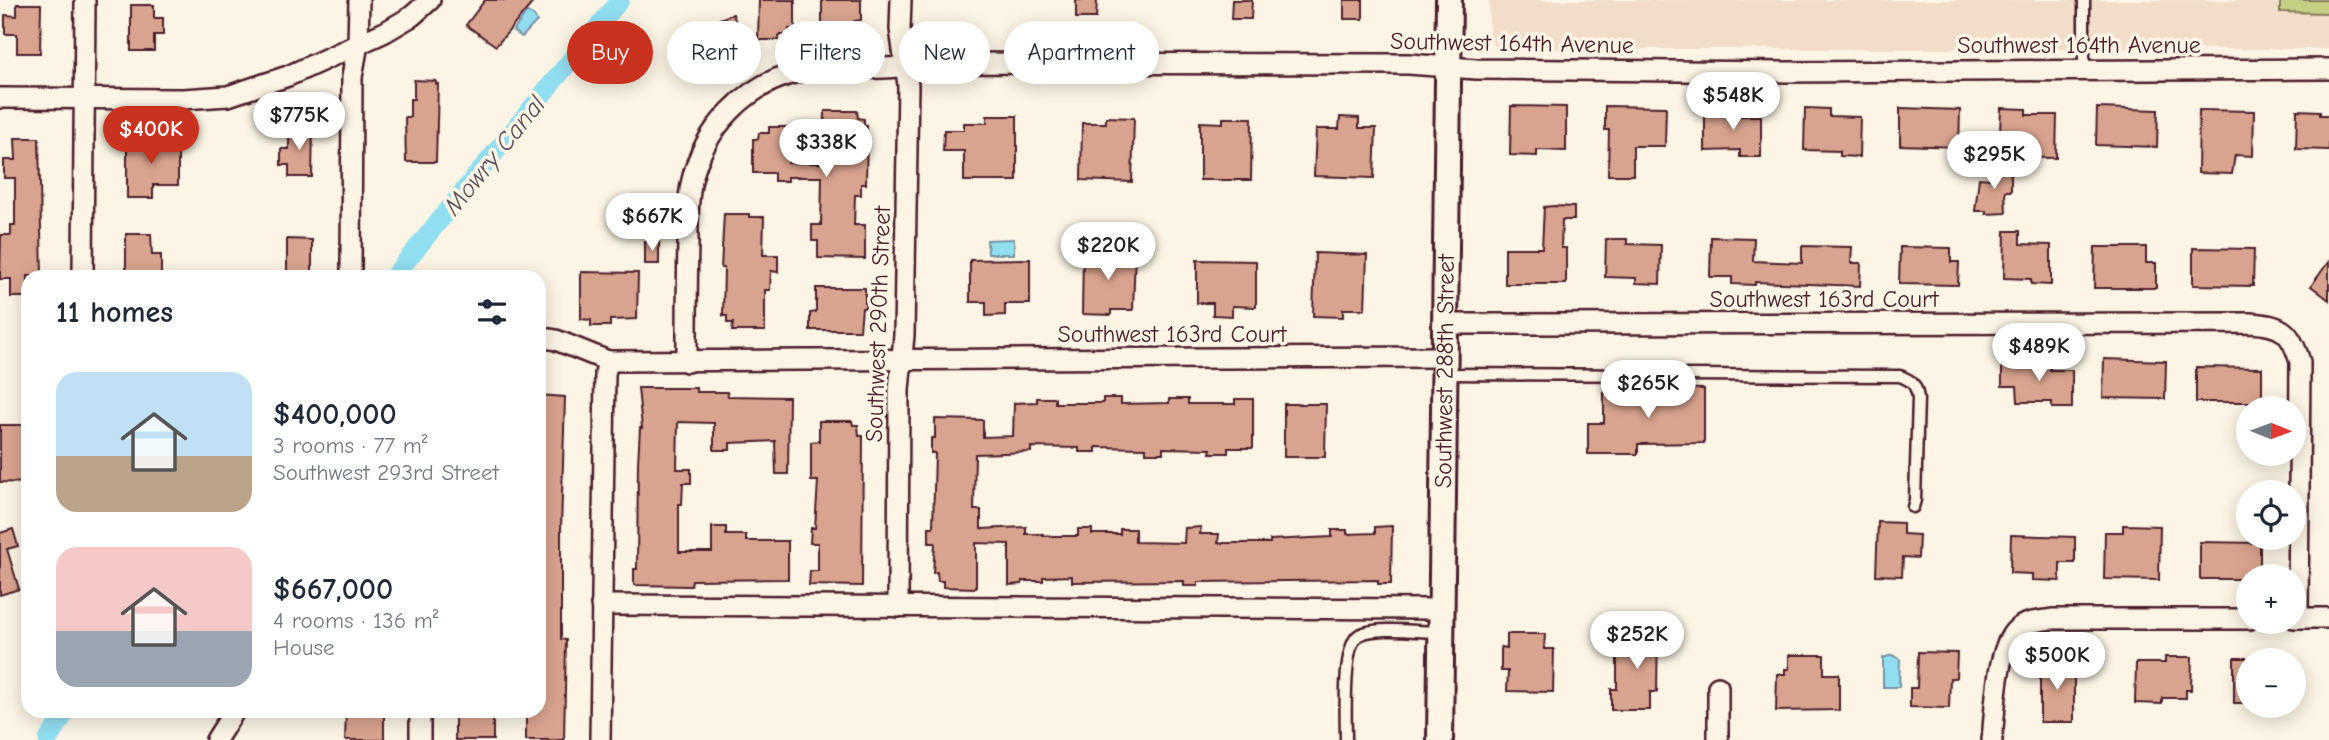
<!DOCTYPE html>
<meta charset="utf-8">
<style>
body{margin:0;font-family:"Comic Neue",sans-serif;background:#f6f6f7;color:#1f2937;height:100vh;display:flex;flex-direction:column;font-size:26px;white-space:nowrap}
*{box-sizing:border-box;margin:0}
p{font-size:23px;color:#747a83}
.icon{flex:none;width:38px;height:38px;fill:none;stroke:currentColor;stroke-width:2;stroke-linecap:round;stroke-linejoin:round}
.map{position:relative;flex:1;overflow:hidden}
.panel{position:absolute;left:21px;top:270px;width:525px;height:448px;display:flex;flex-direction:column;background:#fff;border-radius:21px;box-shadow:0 4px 18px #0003}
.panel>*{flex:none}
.hud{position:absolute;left:567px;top:21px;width:665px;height:63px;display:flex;gap:14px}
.needle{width:46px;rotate:91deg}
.buttons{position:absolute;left:2236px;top:396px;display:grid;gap:14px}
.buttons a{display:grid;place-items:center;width:70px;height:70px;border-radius:50%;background:#fff;box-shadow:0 4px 18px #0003;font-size:35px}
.price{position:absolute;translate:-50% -60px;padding:0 16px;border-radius:24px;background:#fff;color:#222;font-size:23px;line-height:46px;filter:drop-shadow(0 2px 4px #0008)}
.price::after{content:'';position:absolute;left:50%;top:42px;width:21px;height:16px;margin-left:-10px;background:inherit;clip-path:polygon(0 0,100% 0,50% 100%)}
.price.on{background:#c8321e;color:#fff}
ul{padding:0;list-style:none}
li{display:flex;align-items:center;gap:21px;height:175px;padding:0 35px}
li span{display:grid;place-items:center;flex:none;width:196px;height:140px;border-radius:21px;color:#555}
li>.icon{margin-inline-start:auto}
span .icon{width:84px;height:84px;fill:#fffc;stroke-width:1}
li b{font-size:30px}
h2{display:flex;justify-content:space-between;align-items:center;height:84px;padding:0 35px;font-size:30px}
.pill{padding:0 24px;border-radius:32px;background:#fff;box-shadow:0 4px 18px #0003;font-size:24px;line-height:63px}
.pill.on{background:#c8321e;color:#fff}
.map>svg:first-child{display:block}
</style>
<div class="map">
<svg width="2329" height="740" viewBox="0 0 2329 740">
<rect width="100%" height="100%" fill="#fcf5e5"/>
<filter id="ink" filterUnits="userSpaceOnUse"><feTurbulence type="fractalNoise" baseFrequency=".0143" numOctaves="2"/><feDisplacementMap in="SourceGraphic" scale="14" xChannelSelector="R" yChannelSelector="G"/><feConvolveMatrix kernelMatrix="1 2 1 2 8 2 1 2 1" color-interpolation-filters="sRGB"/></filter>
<g filter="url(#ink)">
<!-- built -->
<path fill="#f2ddcb" d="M1489,0H2329V49H1506L1494,46L1489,36Z"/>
<!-- green -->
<path fill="#c3d084" stroke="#867858" stroke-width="2" d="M2280,0H2329V13L2280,12Z"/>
<!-- water -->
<g fill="#91def1" stroke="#7592a2" stroke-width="2">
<path d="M527,12L534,16L537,21L522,37L513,31Z"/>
<path d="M1014,239V254H988L987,240Z"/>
<path d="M1892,655L1900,659L1899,687H1883V658Z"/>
</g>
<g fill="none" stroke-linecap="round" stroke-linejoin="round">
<!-- canal -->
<g stroke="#91def1" stroke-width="19">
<path d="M394,276L620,0"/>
<path d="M48,740L67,710"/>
</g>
</g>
<!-- building -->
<g fill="#d9a48f" stroke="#4a1f2b" stroke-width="2">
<path d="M485,0H535L496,46L466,25Z"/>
<path d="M759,0H795V29H789V35H779V40H758Z"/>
<path d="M822,0H861V20L854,21V27H822Z"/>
<path d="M1076,0H1097L1096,18H1076Z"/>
<path d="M1232,0H1252L1251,19H1231Z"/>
<rect x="1344" y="0" width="19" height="19"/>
<path d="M17,4H41L40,53H17V34H5V15L17,16Z"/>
<path d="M131,5H154V18H163V35H154V51H131Z"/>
<path d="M733,14L744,45L740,46L743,53L733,57L734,61L716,68L700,26Z"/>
<path d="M414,80L436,81V84H438L436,162H406L405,117H410V99H414Z"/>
<path d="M1511,106L1566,107V151L1537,150V156L1510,155Z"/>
<path d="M1605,106L1666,107L1665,146H1633V175H1608L1609,130H1605Z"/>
<path d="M1705,108H1732V114H1737V116H1761V157H1740V150L1705,151Z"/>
<path d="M1805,108L1829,109V116L1860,117L1859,157L1840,156V151L1804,150Z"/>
<path d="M1900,108L1960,110L1959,147L1900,145Z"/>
<path d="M2001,108L2026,109V115H2057L2056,158L1999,157Z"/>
<path d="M2097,108L2158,110L2157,147L2096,145Z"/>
<path d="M2199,110L2254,111L2253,156L2235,155L2232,174L2198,173Z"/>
<path d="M2297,110L2320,111V115H2329V150L2296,149Z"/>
<path d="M825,111H857L858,118L864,119V126H867L866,184H861V195H855L854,225H865V259L818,258V241H812V225H821L822,177H788V181H774V173H753V139H758L759,133H769V127H788V163H824Z"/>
<path d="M987,116H1017V181H964V151H943L944,130H964V123H987Z"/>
<path d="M1106,117L1134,118L1132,182L1081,180L1082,123H1106Z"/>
<path d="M1340,117L1359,118V128H1376L1374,178L1314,176L1316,129H1339Z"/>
<path d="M1223,118H1252L1251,180H1200V122L1223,123Z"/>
<path d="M289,126H313L312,177H289V165H281V149H289Z"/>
<path d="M15,138H39L42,276H28V297H11V279H0L1,235H11V225H15V178H4V160H16Z"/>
<path d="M127,139H178V185H153V198H127Z"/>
<path d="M1991,166H2011V191H2005L2006,213L1986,214V211H1975L1979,178L1991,179Z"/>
<path d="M1554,206L1574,207V220H1562L1561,248H1566V284H1505V248H1542L1544,207Z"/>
<path d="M724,214H749V217H764L763,255H778V272L771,271L770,290H765V331H732L733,323H727V316H723L724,268H721Z"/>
<path d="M2005,231H2020V244L2051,245V285L2031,284V279L2004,278Z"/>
<path d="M126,234H151L152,255H161V276H126Z"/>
<path d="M1711,237L1754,238L1753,261L1802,263V246L1852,247L1851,263H1861L1860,286L1755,282V285L1732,284V277H1710Z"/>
<path d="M287,239L312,240V276H287Z"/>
<path d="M1606,239H1627V244L1661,245L1660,284L1636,283V278L1605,277Z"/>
<rect x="645" y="242" width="14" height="22"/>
<path d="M1900,247L1951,248V262H1959L1958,285L1899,284Z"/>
<path d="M2095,247H2146V263H2156V288H2094Z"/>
<path d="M2193,248L2254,249L2253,286L2193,285Z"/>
<path d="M1083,252L1135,253L1133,310H1111V315L1082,314Z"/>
<path d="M1315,253L1367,255L1365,309H1343V317L1313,316Z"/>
<path d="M1030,259V304H1005V315L986,316V302H970V260Z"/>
<path d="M1197,260L1256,261V307L1232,306V316L1213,315V303H1197Z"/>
<path d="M2329,261V300L2311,286Z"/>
<path d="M581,272L638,273L637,319L610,320V326H591V320L581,319Z"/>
<path d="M816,288H865V308H862L860,330H810V313L816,312Z"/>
<path d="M2104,359L2166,361L2165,399L2103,398Z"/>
<path d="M2002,363H2050V370H2072V408H2052V402H2018L2017,386H2002Z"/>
<path d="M2196,367L2262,368V402H2196Z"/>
<path d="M638,388H696V392H727L728,396L789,397L788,474H776L775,441L730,443V450H714V423L678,422L677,469H691V483H683L682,504H679V552H712V527H726V535H746V541H788V579L692,580L691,586L634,585V569H637L638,463L640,428H642Z"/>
<path d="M1644,388L1704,389V443L1638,444V454H1588V423H1604V391H1644Z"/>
<path d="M539,395L565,397L561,529V639L566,640L564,740H526V710H539Z"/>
<path d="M1037,398H1055V403H1103V398H1121V404L1169,403V399H1188V404H1235V399H1253V448H1228V453H1210L1211,449L1163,448V453H1146V448L1096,447V452H1079V448L1031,447V452L975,454L974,510H981V529L1026,527V534H1043V536H1078V529H1092V534H1120V529H1135V542L1184,543L1185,528L1201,527L1200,534H1219L1218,543H1270V540L1332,537V530H1347V534L1375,533V527L1392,526L1391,584H1378V580L1198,582V586H1184V581L1072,582V576L1043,577V581H1022V584L1009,585V544L976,543V588L943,587V581H938L937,572L933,573L935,543H929V527H933L935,453H931V438H935V419L983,420V437L1013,436L1014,403L1037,402Z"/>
<path d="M1284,404H1326L1325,457H1284Z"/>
<path d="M819,421H852L853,425H858L859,436H863L862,586L809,585L810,571H818V543H810L811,528H815L818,481H811V442L819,441Z"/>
<path d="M0,425H28V483L0,482Z"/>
<path d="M1878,522L1903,523V534L1919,535L1918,558L1903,557L1902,576L1876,575Z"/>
<path d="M2123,525L2160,526L2159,580L2104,579L2105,532H2123Z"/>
<path d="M13,529L18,546L7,549L19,589L0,595V533Z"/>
<path d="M2011,535L2075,537V563H2060V581L2032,580V574L2010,573Z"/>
<path d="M2200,542L2260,543V576H2249V579H2200Z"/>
<path d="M1632,624L1658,625L1657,692H1650V710H1611V689H1617V655H1632Z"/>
<path d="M1507,634H1545L1544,649H1554L1553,692L1507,691L1508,671H1501V647L1507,648Z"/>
<path d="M1918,652L1957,653L1956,678H1950L1949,708L1910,707V688H1917Z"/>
<path d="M1789,655H1824V674H1839V710L1776,711L1777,674H1785V669H1789Z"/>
<path d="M2165,657H2192L2191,690H2186V698H2162V704L2135,703L2136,663H2165Z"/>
<rect x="2234" y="658" width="15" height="45"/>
<rect x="2040" y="662" width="34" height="60"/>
<path d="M346,710H384V740H345Z"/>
<rect x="455" y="710" width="38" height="30"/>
</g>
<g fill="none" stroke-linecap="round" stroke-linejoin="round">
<!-- service casing -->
<g stroke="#4a1f2b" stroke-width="15">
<g id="service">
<path d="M2084,70V0"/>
<path d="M1444,374L1900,376C1913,381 1916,385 1918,398L1915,500L1913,507"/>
<path d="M1346,740C1346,719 1342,645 1359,635C1376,626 1420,632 1440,632"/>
</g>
</g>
<!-- minor casing -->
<g stroke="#4a1f2b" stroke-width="24">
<g id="minor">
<path d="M0,98L183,99L228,96L288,76L385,32L412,16L430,0"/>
<path d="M351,270L352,77L358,44L359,0"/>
<path d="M83,276L85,0"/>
<path d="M1444,324L2251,323C2282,325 2291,331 2300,362L2298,618"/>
<path d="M539,337L556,340L608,361L605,374L600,740"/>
<path d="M608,361L1443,357"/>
<path d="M687,362C687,322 687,283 688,244C688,223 687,201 692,180C704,129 746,84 798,72C826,66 855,69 883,68C899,68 915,65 931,63L1409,64L1476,69L1786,72L2329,69"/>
<path d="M601,605L1441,609"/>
<path d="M898,607L899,390L904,335L908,85L900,29L901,0"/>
<path d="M2294,618H2329"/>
<path d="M216,740L235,710"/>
<path d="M420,740V710"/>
<path d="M1718,740V687"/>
<path d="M1992,740C1995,713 1996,649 2016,630C2025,621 2041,621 2052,619H2249"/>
</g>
</g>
<!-- tertiary casing -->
<g stroke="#4a1f2b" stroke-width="30">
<g id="tertiary">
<path id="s1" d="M1440,740L1449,0"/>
</g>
</g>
<!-- service -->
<use href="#service" stroke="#fcf5e5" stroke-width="10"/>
<!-- minor -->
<use href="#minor" stroke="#fcf5e5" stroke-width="19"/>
<!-- tertiary -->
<use href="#tertiary" stroke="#fcf5e5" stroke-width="24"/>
</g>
</g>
<g text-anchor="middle" stroke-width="7" stroke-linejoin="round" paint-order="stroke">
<!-- street labels -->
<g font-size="24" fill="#4a1f2b" stroke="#fcf5e5">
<text transform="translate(1512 43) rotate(1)" y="8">Southwest 164th Avenue</text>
<text x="2079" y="53">Southwest 164th Avenue</text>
<text x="1824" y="307">Southwest 163rd Court</text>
<text transform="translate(878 324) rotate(-88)" y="8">Southwest 290th Street</text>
<text x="1172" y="342">Southwest 163rd Court</text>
<text dy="8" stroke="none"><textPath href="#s1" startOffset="369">Southwest 288th Street</textPath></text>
</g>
<!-- water labels -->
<g font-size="26" font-style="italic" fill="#5c4f5c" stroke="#fcf5e5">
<text transform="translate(494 155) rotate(-51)" y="9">Mowry Canal</text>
</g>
</g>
</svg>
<div class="buttons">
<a><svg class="needle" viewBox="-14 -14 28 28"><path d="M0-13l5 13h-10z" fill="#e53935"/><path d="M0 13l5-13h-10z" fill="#747a83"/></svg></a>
<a><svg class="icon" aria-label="locate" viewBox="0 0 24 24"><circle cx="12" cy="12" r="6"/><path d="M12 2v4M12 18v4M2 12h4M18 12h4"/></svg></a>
<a>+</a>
<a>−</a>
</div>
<b class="price" style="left:1733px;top:132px">$548K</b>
<b class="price" style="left:299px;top:152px">$775K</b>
<b class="price on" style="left:151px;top:166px">$400K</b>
<b class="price" style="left:826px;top:179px">$338K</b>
<b class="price" style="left:1994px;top:191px">$295K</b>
<b class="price" style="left:652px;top:253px">$667K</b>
<b class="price" style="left:1108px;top:282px">$220K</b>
<b class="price" style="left:2039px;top:383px">$489K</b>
<b class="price" style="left:1648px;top:420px">$265K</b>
<b class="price" style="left:1637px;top:671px">$252K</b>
<b class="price" style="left:2057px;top:692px">$500K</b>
<div class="hud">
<a class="pill on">Buy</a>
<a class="pill">Rent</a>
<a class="pill">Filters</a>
<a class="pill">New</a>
<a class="pill">Apartment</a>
</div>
<section class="panel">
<h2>11 homes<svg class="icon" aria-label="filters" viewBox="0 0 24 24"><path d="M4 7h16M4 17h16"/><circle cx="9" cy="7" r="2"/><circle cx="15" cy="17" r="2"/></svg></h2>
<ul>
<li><span style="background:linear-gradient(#bfe0f5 60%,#b9a48a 0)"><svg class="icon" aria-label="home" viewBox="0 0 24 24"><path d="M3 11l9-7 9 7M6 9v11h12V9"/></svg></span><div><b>$400,000</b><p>3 rooms · 77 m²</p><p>Southwest 293rd Street</p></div></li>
<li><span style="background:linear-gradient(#f6c9c9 60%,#9aa5b1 0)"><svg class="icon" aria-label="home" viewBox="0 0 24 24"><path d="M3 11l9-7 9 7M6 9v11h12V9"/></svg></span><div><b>$667,000</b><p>4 rooms · 136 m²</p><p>House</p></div></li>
</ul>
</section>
</div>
